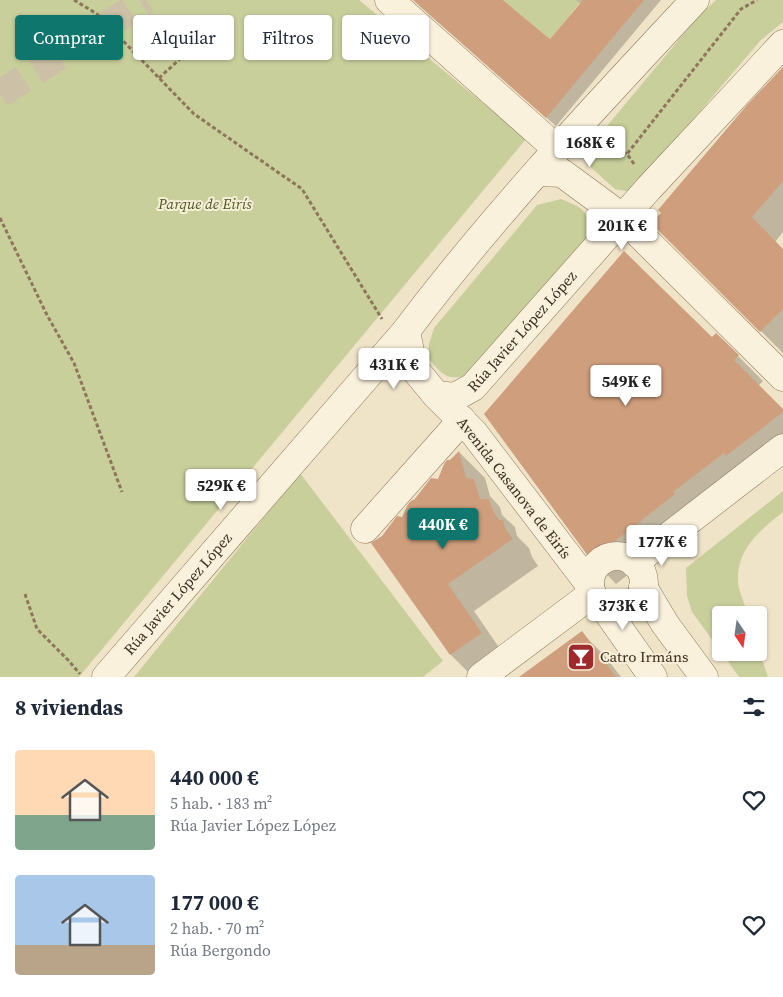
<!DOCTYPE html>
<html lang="es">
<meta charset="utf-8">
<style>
body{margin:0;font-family:"Source Serif 4",serif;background:#f2f2f3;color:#1f2937;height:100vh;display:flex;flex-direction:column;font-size:19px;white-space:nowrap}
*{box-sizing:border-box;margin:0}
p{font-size:16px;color:#747a83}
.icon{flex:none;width:28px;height:28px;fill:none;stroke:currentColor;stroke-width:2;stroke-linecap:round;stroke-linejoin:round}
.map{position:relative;height:677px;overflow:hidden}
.details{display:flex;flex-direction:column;background:#fff;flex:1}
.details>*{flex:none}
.guide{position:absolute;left:15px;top:15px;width:500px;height:45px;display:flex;gap:10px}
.needle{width:32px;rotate:167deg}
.tools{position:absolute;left:712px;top:606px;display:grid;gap:10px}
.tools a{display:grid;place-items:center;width:55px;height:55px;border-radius:5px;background:#fff;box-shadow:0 1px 4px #0004;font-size:25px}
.price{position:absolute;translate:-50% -42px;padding:0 11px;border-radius:5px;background:#fff;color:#222;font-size:16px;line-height:32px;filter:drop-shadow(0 1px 2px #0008)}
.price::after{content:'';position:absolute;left:50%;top:30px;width:15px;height:11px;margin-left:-8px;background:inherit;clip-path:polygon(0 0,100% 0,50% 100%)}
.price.on{background:#0f766e;color:#fff}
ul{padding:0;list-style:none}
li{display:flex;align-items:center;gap:15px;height:125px;padding:0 15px}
li span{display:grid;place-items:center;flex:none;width:140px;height:100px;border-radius:5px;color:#555}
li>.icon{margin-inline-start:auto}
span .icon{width:60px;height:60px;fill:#fffc;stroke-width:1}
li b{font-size:21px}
h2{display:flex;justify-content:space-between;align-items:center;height:60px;padding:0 15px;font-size:21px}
.chip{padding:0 18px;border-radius:5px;background:#fff;box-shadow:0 1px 4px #0004;font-size:18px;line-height:45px}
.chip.on{background:#0f766e;color:#fff}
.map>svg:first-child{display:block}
</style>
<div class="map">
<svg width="783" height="677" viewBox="0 0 783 677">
<rect width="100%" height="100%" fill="#f0e4c8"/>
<!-- green -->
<g fill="#c9cf9b">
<path d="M0,0H359L526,139L79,677H0Z"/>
<path d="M503,0H576L580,3L550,39Z"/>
<path d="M716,0H783V22L761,40L631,192L615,189L587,164V150L696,19Z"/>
<path d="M561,199C586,209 589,211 589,239L475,373C448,381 446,379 428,358L429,344L434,328L537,205Z"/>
<path d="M300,473L443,661L423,677H134Z"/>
<path d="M783,491V512C761,530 739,546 738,577C737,589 745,604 748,615H721V652L692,612L687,596L686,568Z"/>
<path d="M759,650L768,677H739L722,653L759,652Z"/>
</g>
<!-- shadow -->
<g fill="#0003">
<path d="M413,0H501L550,41L581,4L576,0H661L556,126Z"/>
<path d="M783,69V232L775,242L783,250V353L653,223L662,213Z"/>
<path d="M716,334L763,381L758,386L783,410V455L616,584L592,559Z"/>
<path d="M459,452L485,478L490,496L500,507L502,515L515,527L517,536L529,548L532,557L538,566L474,611L507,659L473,677L451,655L374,545L403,518L415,501L439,480L450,462Z"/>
<path d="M582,633L605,656L621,677H521Z"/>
</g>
<!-- building -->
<g fill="#cf9f7d">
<path d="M413,0H503L550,39L583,0H644L546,118Z"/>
<path d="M783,67V181L752,217L783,249V309L760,332L651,223L661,213L658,210L674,191L747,105Z"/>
<path d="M624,251L712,337L716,333L739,355L734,360L783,409V412L726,456L724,453L673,492L675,494L591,560L484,414Z"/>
<path d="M459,451L466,478L474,479L480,499H489L492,509L499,520H503L506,530L513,539L448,584L482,633L450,655L371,543L382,536L397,516L402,517L408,504L412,500H414L431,478L438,479L444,464L447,460H450Z"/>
<path d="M582,631L616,677H519Z"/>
</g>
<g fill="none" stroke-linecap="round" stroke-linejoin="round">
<!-- major-tunnel -->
<path stroke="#ccc0a6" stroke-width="28" stroke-dasharray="28 14" stroke-linecap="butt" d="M0,94L146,0"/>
<!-- minor casing -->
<g stroke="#8d765c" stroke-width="29">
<g id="minor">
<path d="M389,0L557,149"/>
<path d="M538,172L562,173L623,218L783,377"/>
<path id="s1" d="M436,395L455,397L473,387L649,188L783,44"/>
<path d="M365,529L462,420"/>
<circle cx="617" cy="583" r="27"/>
<path d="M634,563L783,448"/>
<path d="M590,585L474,433L436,395L413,367L406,331C494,214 595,107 695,0"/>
<path d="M643,587L665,624L704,677"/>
<path d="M604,607L653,677"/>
<path id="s2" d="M106,677L406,331"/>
<path d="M481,677L592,594"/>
</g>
</g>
<!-- path -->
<g stroke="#8d765c" stroke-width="3" stroke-dasharray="4 2.5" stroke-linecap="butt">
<path d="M74,0L97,14L194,114L302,189L382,319"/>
<path d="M159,78L180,59"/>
<path d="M600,140L627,154"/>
<path d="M634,164L627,154L741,9L757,0"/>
<path d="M0,218L47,315L74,363L122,492"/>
<path d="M25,594L37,629L68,660L80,674"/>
</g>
<!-- minor -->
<use href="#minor" stroke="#faf1dc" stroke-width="28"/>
</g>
<!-- icons -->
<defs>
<g id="bar-square" transform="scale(1.4375)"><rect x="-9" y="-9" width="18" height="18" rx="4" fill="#9e2a2b" stroke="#f7eed8"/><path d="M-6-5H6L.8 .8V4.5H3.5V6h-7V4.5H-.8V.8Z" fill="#fff"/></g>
</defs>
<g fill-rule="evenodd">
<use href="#bar-square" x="581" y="657"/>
</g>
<g text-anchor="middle" stroke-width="4" stroke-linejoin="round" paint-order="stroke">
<!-- park labels -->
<g font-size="15" font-style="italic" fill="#4d5a26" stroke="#f7eed8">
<text x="205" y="209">Parque de Eirís</text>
</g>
<!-- street labels -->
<g font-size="15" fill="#3d2e20" stroke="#f7eed8">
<text dy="5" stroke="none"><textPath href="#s1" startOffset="114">Rúa Javier López López</textPath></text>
<text transform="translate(514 488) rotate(52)" y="5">Avenida Casanova de Eirís</text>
<text dy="5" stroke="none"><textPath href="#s2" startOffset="110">Rúa Javier López López</textPath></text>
</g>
<!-- poi labels -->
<g font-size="15" fill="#3d2e20" stroke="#f7eed8" text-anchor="start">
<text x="600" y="662">Catro Irmáns</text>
</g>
</g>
</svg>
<div class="tools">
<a><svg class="needle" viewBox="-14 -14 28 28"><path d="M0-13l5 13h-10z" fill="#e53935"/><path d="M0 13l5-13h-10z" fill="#747a83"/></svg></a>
</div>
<b class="price" style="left:590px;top:168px">168K €</b>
<b class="price" style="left:622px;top:251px">201K €</b>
<b class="price" style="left:394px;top:390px">431K €</b>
<b class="price" style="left:626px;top:407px">549K €</b>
<b class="price" style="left:221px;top:511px">529K €</b>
<b class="price on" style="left:443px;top:550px">440K €</b>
<b class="price" style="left:662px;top:567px">177K €</b>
<b class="price" style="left:623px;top:631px">373K €</b>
<div class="guide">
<a class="chip on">Comprar</a>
<a class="chip">Alquilar</a>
<a class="chip">Filtros</a>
<a class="chip">Nuevo</a>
</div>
</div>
<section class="details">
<h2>8 viviendas<svg class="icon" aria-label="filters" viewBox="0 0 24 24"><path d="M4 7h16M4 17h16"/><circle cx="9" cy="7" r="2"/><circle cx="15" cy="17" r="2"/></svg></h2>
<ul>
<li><span style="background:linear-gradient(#ffd9b3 65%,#7fa58c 0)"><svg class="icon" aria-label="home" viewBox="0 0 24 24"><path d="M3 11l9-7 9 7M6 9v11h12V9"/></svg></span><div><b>440 000 €</b><p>5 hab. · 183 m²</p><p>Rúa Javier López López</p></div><svg class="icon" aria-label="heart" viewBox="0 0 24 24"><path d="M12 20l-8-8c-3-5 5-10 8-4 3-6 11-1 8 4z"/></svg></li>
<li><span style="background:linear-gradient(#a9c7e8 70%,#b9a48a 0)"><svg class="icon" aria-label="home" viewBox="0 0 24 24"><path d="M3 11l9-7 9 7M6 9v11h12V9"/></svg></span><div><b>177 000 €</b><p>2 hab. · 70 m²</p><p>Rúa Bergondo</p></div><svg class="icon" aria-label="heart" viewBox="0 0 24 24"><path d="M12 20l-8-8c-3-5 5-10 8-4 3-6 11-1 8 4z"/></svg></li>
</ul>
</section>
